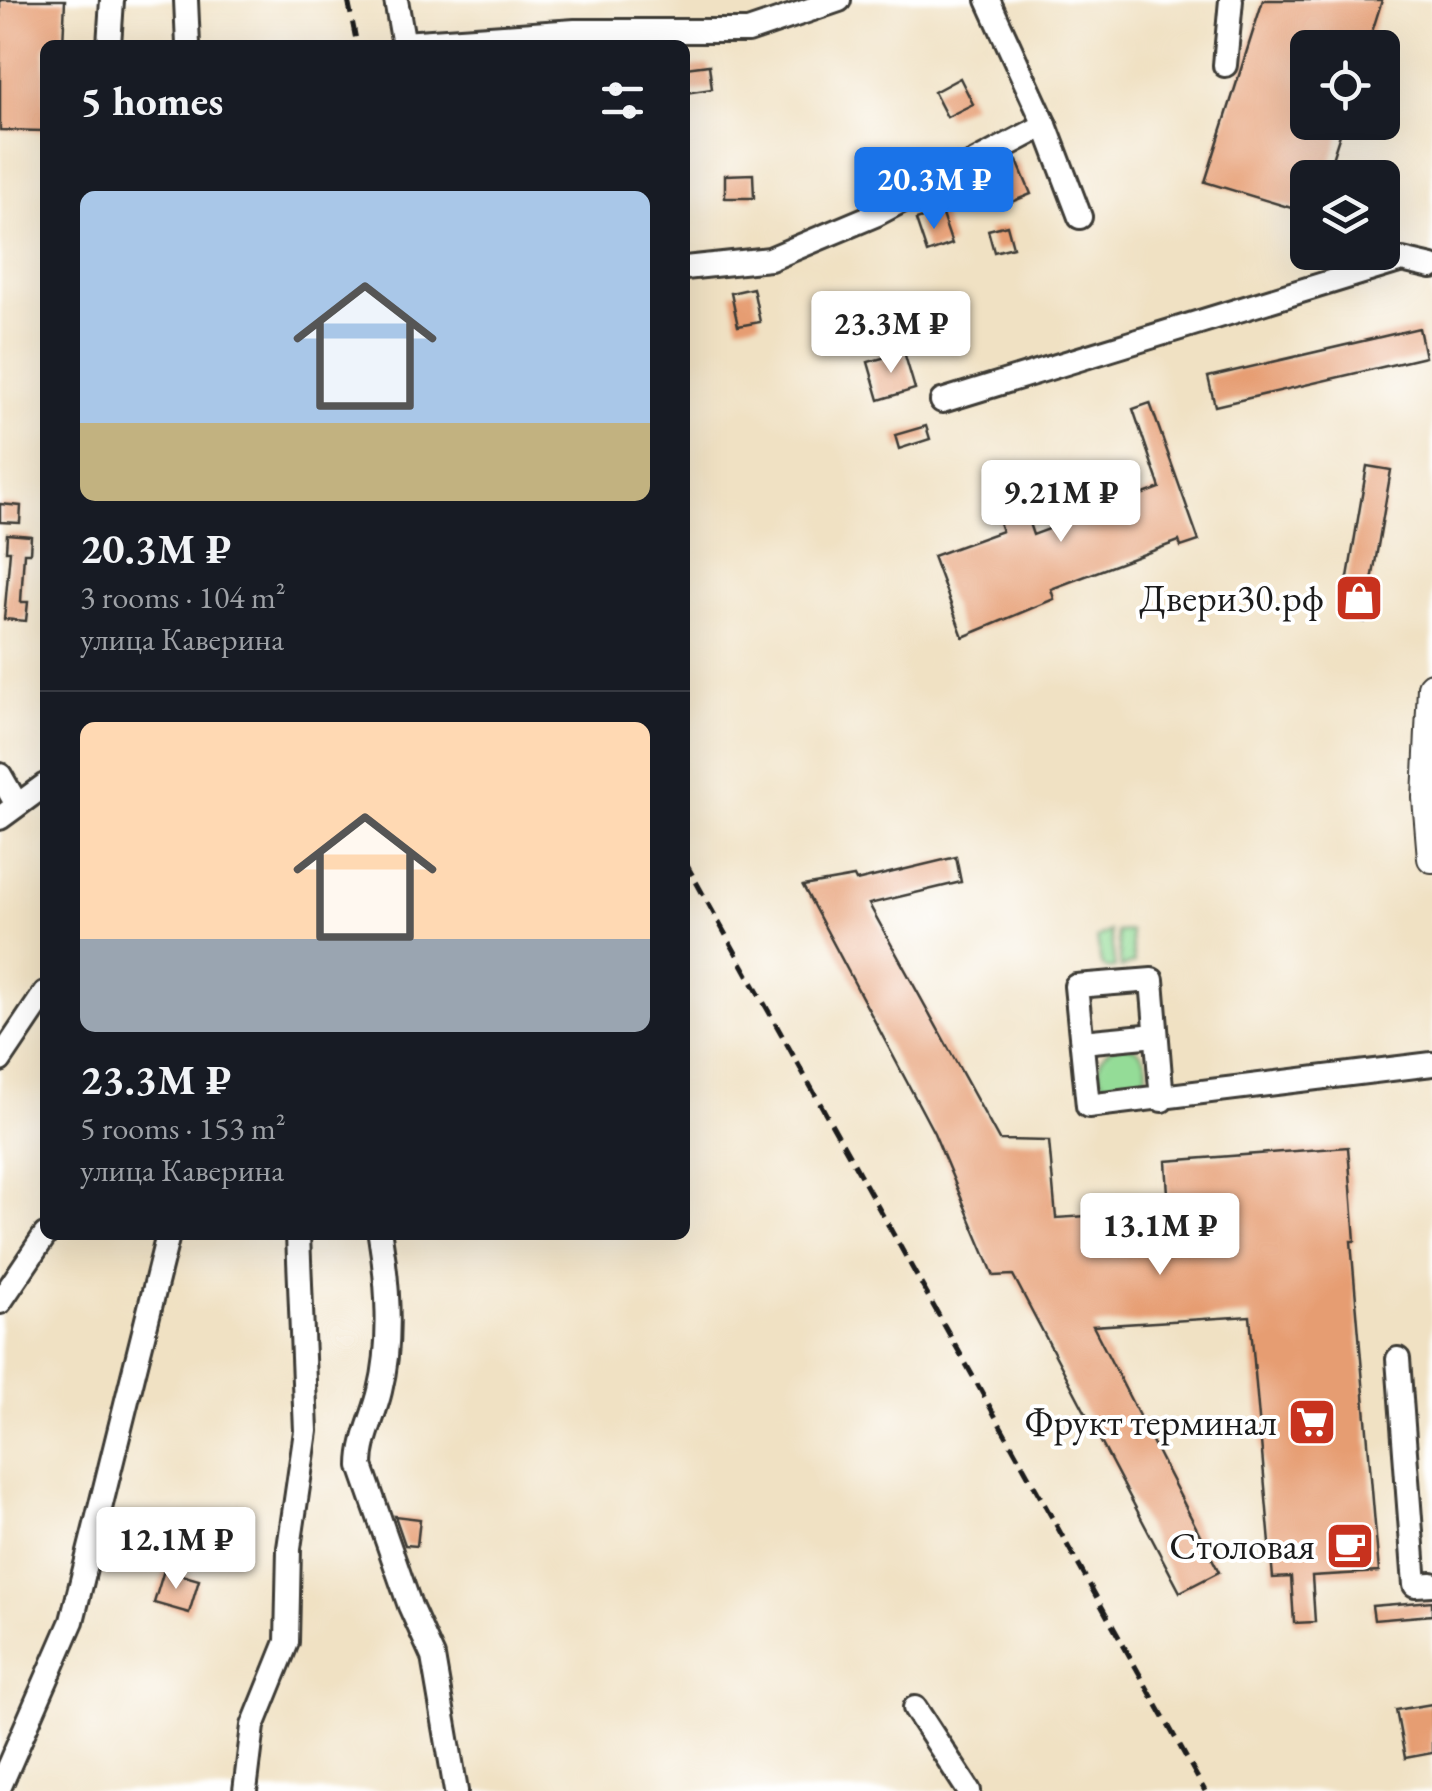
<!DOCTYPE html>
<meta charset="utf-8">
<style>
body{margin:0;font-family:"EB Garamond",serif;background:#20242c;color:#f1f3f6;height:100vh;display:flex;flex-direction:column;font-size:38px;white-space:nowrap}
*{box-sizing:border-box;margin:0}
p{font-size:32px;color:#9ea1a6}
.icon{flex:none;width:55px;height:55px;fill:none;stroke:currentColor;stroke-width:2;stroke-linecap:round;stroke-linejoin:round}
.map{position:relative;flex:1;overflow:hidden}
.side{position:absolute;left:40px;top:40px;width:650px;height:1200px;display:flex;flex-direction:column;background:#171b24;border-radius:15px;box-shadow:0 10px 40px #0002}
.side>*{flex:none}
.buttons{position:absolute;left:1290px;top:30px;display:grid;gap:20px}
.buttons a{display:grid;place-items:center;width:110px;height:110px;border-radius:15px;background:#171b24;box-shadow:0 10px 40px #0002;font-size:50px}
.price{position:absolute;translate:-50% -85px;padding:0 22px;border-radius:10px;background:#fff;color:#222;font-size:32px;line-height:65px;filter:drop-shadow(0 2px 5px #0008)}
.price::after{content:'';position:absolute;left:50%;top:60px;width:30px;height:22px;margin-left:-15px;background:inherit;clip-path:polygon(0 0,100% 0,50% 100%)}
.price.on{background:#1a73e8;color:#fff}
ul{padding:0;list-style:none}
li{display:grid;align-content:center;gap:20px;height:530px;padding:0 40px}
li+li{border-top:2px solid #363941}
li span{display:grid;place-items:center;height:310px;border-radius:15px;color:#555}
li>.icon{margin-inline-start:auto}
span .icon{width:180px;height:180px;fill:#fffc;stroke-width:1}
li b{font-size:42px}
h2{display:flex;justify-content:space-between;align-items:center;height:120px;padding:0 40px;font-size:42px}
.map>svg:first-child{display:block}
</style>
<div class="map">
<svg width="1432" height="1791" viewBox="0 0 1432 1791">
<rect width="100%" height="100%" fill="#fff"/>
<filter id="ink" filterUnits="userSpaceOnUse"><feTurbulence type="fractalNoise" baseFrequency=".01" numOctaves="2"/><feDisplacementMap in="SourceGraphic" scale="20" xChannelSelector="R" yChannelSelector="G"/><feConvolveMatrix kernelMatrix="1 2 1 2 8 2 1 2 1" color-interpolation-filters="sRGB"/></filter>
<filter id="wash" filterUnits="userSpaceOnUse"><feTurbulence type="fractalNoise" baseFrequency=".0048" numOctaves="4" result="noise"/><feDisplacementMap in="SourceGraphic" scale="40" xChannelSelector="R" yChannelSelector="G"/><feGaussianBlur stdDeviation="2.25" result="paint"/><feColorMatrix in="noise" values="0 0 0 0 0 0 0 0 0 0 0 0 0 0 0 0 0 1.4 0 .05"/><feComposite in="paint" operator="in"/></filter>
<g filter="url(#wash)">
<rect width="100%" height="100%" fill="#f0e1c3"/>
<!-- green -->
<g fill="#94dc97" stroke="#587c5a" stroke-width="2.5">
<path d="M1110,931L1115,968L1107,969L1101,964L1097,938Z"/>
<path d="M1130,931L1134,963L1121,968L1117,932Z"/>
<circle cx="1123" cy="1069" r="24"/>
</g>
<g id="blocks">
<!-- building -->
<g fill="#e69d72">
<path d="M0,0H65L63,45H45V131L0,130Z"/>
<path d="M1263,0H1382L1367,48H1308V122H1344L1326,178H1308V213L1205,182Z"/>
<path d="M709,65L712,89L685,93V68Z"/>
<path d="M960,78L973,104L947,117L934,92Z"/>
<path d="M1017,161L1031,194L1004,205L990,172Z"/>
<path d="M753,174L754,198H725V175Z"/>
<path d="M941,212L952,244L927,253L916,220Z"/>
<path d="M1007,225L1013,247L994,252L988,230Z"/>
<path d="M753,288L760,322L738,326L731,293Z"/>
<path d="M1419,328L1425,357L1215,406L1208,377Z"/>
<path d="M904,352L915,389L879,400L868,362Z"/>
<path d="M1150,403L1199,541L1181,547L1179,541L1051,589L1054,599L963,637L933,556L1002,531L988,491L1015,482L1033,535L1160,488L1133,409Z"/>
<path d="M926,426L930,439L899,449L895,435Z"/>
<path d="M1367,466L1391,470L1365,622L1341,618Z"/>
<path d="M0,504L21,506L20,523L0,522Z"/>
<path d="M7,534L31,536L30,553H24L21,602H28L26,621L4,619L10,551H6Z"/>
<path d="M956,857L961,882L869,904L999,1140L1049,1141L1056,1218L1169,1211L1166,1161L1348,1147L1355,1241H1351L1379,1572L1312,1576L1315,1622L1294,1623L1291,1577L1273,1578L1250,1316L1093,1326L1219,1572L1180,1592L1013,1275L994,1276L934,1133L803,886L854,877L856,881Z"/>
<path d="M395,1516L420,1519L417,1546L405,1545Z"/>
<path d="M164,1570L199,1580L189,1613L154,1603Z"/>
<path d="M1432,1601V1615L1374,1620L1372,1606Z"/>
<path d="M1432,1704V1753L1405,1758L1396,1710Z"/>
</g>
</g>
</g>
<g filter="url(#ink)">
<use href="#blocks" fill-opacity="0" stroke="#3c3a35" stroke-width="2.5"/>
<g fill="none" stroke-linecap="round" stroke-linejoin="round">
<!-- minor casing -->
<g stroke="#3c3a35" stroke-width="28">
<g id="minor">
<path d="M186,0L188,45"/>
<path d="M396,0L404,45"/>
<path d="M988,0L1045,125L1080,217"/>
<path d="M403,43L575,31H748L839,0"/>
<path d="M109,45L112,0"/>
<path d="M1225,65L1231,0"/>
<path d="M685,268L770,259L877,214L1045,125"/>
<path d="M942,401L1402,260L1432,267"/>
<path d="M0,775L16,803"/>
<path d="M0,818L45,785"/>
<path d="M1082,1042L1156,1035"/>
<path d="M0,1060L45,993"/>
<path d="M1162,1100L1152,980L1076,986L1088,1106L1432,1064"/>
<path d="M380,1235C388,1283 392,1343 380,1391C374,1417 361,1439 361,1466L410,1606L433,1657L456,1791"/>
<path d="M0,1302L45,1235"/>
<path d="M1398,1359L1415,1585L1432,1584"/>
<path d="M915,1708L969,1791"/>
<path d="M0,1786L72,1621L168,1235"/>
<path d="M245,1791L253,1726L287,1642L289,1548L306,1431L298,1235"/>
</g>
</g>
<!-- major casing -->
<g stroke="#3c3a35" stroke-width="32">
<path id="major" d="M1432,687L1427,798L1432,858"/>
</g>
<!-- minor -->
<use href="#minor" stroke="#fff" stroke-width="22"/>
<!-- major -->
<use href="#major" stroke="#fff" stroke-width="28"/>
<!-- rail -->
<g stroke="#1c1c1c" stroke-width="5" stroke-dasharray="15 8" stroke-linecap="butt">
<path d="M348,0L357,45"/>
<path d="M685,862L1205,1791"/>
</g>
</g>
</g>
<!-- icons -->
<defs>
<g id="shop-square" transform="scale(2.5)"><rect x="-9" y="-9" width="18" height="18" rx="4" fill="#c8321e" stroke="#fff"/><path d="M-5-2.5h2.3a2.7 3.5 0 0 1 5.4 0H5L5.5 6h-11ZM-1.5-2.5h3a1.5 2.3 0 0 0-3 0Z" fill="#fff"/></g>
<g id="supermarket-square" transform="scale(2.5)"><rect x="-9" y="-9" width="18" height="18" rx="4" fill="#c8321e" stroke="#fff"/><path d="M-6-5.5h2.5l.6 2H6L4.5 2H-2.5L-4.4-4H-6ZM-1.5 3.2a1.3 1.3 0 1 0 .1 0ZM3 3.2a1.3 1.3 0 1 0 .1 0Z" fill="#fff"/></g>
<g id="cafe-square" transform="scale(2.5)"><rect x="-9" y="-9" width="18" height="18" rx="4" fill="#c8321e" stroke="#fff"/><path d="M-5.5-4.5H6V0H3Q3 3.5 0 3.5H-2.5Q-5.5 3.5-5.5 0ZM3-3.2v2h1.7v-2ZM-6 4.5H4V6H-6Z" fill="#fff"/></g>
</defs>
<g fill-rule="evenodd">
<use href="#shop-square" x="1359" y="598"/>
<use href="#supermarket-square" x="1312" y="1422"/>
<use href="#cafe-square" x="1350" y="1546"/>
</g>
<g text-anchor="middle" stroke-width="8" stroke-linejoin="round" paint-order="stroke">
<!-- poi labels -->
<g font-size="38" fill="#1c1c1c" stroke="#fff" text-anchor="end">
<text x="1324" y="611">Двери30.рф</text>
<text x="1277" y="1435">Фрукт терминал</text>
<text x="1315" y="1559">Столовая</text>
</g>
</g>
</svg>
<div class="buttons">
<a><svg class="icon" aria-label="locate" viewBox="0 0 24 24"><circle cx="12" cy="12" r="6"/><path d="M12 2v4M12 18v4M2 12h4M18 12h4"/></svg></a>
<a><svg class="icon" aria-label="layers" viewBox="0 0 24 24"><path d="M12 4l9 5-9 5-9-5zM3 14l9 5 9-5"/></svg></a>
</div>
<b class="price on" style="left:934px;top:232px">20.3M ₽</b>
<b class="price" style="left:891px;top:376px">23.3M ₽</b>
<b class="price" style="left:1061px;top:545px">9.21M ₽</b>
<b class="price" style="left:1160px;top:1278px">13.1M ₽</b>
<b class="price" style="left:176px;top:1592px">12.1M ₽</b>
<section class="side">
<h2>5 homes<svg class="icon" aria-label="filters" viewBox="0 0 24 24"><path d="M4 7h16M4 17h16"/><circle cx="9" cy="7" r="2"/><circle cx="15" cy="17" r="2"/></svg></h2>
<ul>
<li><span style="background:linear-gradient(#a9c7e8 75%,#c2b280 0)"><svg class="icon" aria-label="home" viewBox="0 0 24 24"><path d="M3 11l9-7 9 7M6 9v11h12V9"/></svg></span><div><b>20.3M ₽</b><p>3 rooms · 104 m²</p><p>улица Каверина</p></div></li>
<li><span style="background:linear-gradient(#ffd9b3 70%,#9aa5b1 0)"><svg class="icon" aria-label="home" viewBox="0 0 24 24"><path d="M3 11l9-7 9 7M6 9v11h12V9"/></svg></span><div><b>23.3M ₽</b><p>5 rooms · 153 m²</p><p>улица Каверина</p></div></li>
</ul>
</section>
</div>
